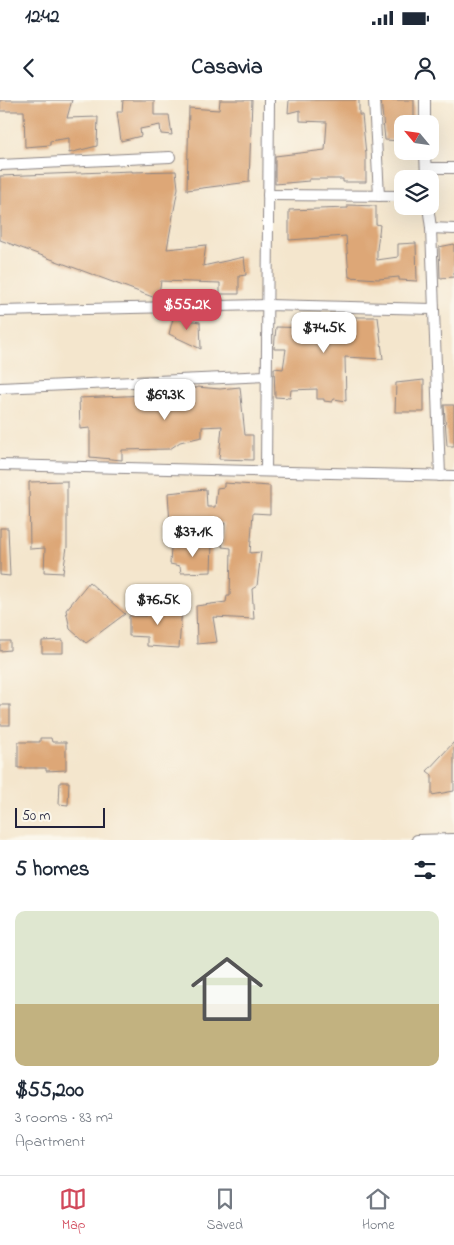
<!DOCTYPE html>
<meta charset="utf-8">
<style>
body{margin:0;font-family:"Indie Flower",sans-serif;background:#f2f2f3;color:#1f2937;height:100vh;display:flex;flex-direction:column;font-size:19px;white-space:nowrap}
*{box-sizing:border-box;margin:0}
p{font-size:16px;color:#747a83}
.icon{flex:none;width:28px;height:28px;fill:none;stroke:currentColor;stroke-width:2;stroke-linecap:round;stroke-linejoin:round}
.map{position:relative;height:740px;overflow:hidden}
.drawer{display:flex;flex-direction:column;background:#fff;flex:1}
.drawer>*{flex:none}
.needle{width:32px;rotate:299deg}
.fabs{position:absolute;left:394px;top:15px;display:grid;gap:10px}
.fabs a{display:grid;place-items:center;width:45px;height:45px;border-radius:10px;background:#fff;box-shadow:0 5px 20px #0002;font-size:25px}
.scale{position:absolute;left:15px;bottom:12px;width:90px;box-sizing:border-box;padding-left:5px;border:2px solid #22223b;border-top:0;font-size:14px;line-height:18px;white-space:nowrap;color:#22223b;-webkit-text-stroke:4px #fbf7ec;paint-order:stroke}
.price{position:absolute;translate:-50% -42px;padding:0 11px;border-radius:10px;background:#fff;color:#222;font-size:16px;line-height:32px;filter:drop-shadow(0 1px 2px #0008)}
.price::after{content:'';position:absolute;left:50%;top:30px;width:15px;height:11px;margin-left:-8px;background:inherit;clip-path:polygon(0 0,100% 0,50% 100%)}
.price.selected{background:#d1495b;color:#fff}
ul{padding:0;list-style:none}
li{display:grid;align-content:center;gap:10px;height:265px;padding:0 15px}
li span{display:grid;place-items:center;height:155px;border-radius:10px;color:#555}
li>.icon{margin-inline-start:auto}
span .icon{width:90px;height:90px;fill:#fffc;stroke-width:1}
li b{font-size:21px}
h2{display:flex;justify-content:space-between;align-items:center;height:60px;padding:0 15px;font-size:21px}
.status{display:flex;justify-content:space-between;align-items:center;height:35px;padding:0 25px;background:#fff;direction:ltr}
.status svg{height:14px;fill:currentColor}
header{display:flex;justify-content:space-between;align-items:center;height:65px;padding:0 15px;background:#fff;font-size:22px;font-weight:800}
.menu{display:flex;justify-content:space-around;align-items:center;height:70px;border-top:1px solid #e0e1e3;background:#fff;font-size:14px;color:#747a83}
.menu a{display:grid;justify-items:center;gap:2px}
.menu .selected{color:#d1495b}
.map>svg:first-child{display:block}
</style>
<div class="status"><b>12:42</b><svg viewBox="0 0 49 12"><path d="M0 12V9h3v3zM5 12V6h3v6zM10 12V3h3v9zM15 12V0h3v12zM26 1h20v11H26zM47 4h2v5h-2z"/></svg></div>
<header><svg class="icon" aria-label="back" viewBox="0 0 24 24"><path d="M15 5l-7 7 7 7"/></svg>Casavia<svg class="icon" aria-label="person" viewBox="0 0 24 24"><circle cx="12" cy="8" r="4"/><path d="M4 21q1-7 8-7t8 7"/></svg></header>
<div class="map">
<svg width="454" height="740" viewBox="0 0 454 740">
<rect width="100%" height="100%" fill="#fbf7ec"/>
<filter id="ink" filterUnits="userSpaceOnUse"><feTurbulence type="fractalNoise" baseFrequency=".02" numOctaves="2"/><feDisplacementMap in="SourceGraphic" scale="10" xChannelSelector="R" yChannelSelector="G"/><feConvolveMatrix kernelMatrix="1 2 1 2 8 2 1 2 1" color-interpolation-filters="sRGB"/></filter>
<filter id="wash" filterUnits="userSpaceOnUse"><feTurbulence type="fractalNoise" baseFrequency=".0096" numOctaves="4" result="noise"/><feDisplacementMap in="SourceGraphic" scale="20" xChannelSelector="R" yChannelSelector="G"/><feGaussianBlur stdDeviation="1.12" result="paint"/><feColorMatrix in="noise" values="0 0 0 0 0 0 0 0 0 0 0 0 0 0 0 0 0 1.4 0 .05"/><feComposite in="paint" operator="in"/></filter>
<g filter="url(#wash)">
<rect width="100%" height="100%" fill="#f4e6cd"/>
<g id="blocks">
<!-- building -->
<g fill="#dda777">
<path d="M0,0H72L67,18L98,17L97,46L69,53V38L50,41V45L25,47L24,11H0Z"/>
<path d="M123,0H154V15H169L172,35L161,34L160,25L140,29L141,36L121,41L117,12H122Z"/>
<path d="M220,0H252L249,82L187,90L189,8L219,10Z"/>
<path d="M289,0H359V15H362L366,54V82H343V79H309V81L275,84V56L325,50L327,22L300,21V10L288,13Z"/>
<path d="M381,0H414V24H402V41L385,40Z"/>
<path d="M132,71V72L176,71L178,88L167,149L206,145L203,166L244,157L246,175L239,176V194H220V183L161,181L158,199L0,140V76Z"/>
<path d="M348,105L376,106V124L380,125L377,149V160L398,157V144L416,143L417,181L399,180V177L378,179L349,177L346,136L289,140V110L348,108Z"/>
<path d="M454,144V177L440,178L439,147Z"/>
<path d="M312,217H378L383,259L345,257L346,301L334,299L332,302L324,301V299H317V289L291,290L290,298L275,297L274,268L283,269L286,249H274L276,227L312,228Z"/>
<path d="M173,218L200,222L201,249L169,234Z"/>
<path d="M424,280V312H395L396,283Z"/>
<path d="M170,287L197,288V287L220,289L240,287L245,335H253V360L219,359L222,326L202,327V337L180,342L170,349L122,350V360L90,357V328L80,329L79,298L147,295V288Z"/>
<path d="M444,305H454V346H447Z"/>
<path d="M67,381V447L63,473L44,472L45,448L30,449L29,382Z"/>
<path d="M224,383L270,386V414L253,413L250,453L261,452L257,486L252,489L254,519L213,517L217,542L197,544L196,506L226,502L227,496H230L231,448L222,447L225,423L170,424L168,393L206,389L207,407H215L217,388L224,387Z"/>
<path d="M0,428H8L10,476L0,475Z"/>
<path d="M212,443L211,472L181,473L180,466L170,464L171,447Z"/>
<path d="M89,482L125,514L86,543L70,529L66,510Z"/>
<path d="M146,506L182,507L179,548L147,546V537L129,536V516H146Z"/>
<path d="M63,540V553H42V541Z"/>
<path d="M0,541H10V550L0,551Z"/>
<rect x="0" y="605" width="10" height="20"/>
<path d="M40,638H51L52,642H66V670L46,671V668H18V642H40Z"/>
<path d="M454,642V691L432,695V675L427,671Z"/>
<path d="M60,682H69L68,705L59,704Z"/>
</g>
</g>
</g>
<g filter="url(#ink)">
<use href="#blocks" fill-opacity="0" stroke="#8b8484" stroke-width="1"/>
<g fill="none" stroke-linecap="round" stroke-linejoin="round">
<!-- minor casing -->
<g stroke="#8b8484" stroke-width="12">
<g id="minor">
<path d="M374,0L379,96"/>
<path d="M425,0V24"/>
<path d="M425,51L426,79"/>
<path d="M0,65L170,57"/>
<path d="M426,68H454"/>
<path d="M268,95L402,96"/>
<path d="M428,106L431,128L440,376"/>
<path d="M431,128L454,129"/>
<path d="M0,211L267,205L433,209"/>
<path d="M0,288L266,276"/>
<path d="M0,365L454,376"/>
<path d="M266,371L269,0"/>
<path d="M417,740L454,739"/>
</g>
</g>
<!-- minor -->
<use href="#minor" stroke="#fff" stroke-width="10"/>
</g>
</g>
</svg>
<div class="fabs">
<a><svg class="needle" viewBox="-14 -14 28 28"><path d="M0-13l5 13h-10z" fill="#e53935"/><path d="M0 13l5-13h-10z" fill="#747a83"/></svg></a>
<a><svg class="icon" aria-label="layers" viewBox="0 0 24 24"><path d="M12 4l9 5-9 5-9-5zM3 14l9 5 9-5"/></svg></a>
</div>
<div class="scale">50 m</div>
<b class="price selected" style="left:187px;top:231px">$55.2K</b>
<b class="price" style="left:324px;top:254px">$74.5K</b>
<b class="price" style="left:165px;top:321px">$69.3K</b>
<b class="price" style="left:193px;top:458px">$37.1K</b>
<b class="price" style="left:158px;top:526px">$76.5K</b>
</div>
<section class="drawer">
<h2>5 homes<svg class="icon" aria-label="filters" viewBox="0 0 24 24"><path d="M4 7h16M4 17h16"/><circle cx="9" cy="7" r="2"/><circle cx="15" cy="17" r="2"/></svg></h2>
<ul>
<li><span style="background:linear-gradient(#dfe7d0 60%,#c2b280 0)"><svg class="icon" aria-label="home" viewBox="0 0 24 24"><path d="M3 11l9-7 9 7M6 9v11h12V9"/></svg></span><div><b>$55,200</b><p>3 rooms · 83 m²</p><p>Apartment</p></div></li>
</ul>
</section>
<nav class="menu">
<a class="selected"><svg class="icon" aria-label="map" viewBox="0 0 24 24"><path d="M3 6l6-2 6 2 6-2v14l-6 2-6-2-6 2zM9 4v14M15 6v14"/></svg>Map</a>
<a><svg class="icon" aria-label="saved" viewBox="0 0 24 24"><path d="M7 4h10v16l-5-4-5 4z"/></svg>Saved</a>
<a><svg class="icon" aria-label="home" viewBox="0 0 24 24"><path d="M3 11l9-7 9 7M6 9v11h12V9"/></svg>Home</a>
</nav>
